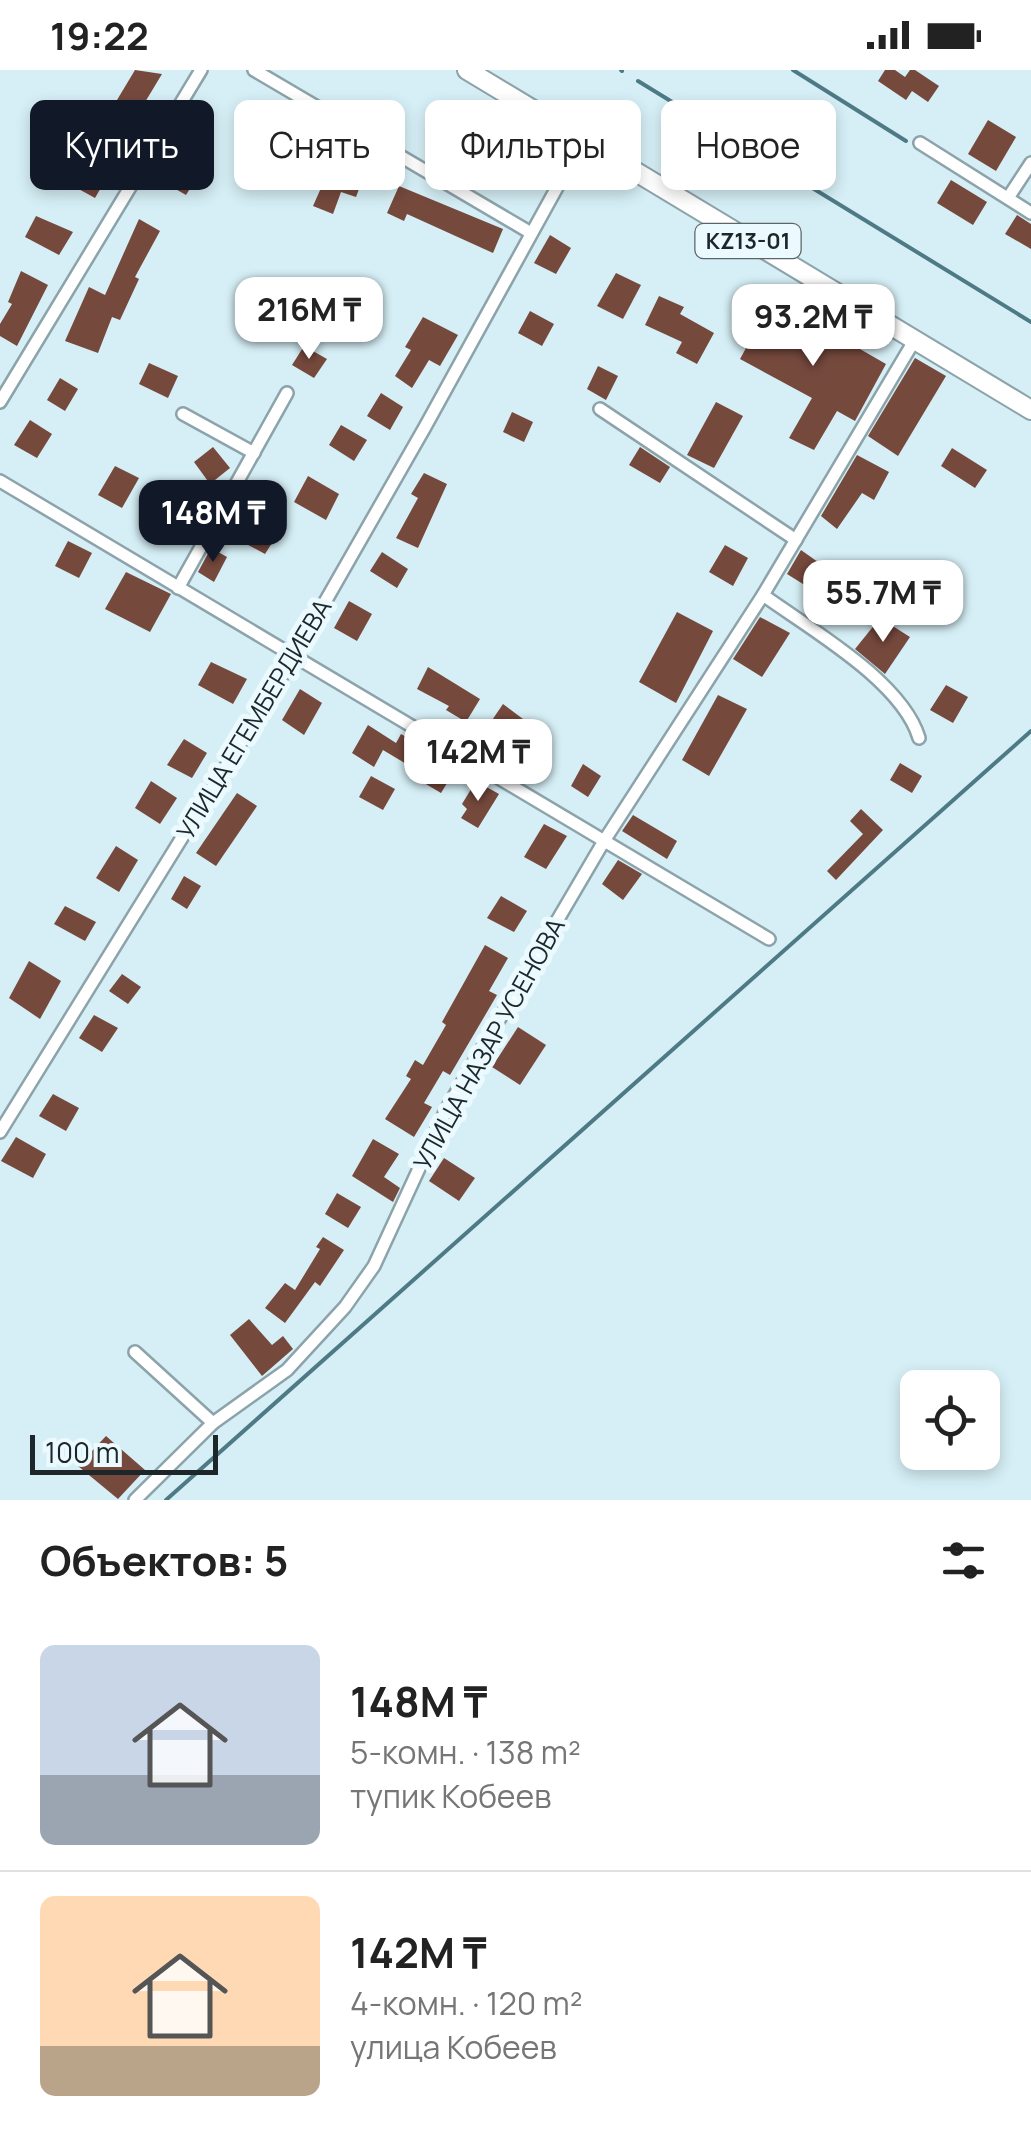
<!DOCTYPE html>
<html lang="ru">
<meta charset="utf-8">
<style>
body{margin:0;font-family:Manrope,sans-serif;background:#f6f6f6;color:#222;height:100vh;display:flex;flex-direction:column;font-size:38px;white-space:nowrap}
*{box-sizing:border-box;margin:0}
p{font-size:32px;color:#767676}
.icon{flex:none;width:55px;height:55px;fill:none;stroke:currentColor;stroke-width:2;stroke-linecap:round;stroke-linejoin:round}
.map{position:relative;height:1430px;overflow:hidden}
.side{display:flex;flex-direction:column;background:#fff;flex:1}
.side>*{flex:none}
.banner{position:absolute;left:30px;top:30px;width:972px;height:90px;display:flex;gap:20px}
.buttons{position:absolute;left:900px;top:1300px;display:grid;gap:20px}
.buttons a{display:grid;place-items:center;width:100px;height:100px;border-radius:15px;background:#fff;box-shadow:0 5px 15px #0003;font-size:50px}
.scale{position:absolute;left:30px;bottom:25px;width:188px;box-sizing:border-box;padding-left:10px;border:5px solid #1d2729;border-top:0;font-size:28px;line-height:35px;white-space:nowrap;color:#1d2729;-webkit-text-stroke:8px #ebfaff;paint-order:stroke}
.price{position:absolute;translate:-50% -85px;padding:0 22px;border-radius:20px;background:#fff;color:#222;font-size:32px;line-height:65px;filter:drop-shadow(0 2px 5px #0008)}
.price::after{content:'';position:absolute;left:50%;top:60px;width:30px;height:22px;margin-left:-15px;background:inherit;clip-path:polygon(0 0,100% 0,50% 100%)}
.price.selected{background:#111827;color:#fff}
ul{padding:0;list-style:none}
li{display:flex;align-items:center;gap:30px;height:250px;padding:0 40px}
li+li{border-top:2px solid #e0e0e0}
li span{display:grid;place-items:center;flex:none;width:280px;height:200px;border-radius:15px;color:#555}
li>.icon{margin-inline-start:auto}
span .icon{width:120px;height:120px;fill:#fffc;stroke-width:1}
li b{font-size:42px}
h2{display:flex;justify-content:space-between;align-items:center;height:120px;padding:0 40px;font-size:42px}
.chip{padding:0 35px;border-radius:15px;background:#fff;box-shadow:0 5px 15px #0003;font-size:35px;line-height:90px}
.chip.selected{background:#111827;color:#fff}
.status{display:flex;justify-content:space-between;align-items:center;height:70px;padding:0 50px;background:#fff;direction:ltr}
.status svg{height:28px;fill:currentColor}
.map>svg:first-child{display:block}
</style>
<div class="status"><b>19:22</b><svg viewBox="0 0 49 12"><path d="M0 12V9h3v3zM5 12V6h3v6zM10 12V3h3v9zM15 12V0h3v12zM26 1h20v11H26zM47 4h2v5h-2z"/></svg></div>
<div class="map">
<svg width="1031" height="1430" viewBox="0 0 1031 1430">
<rect width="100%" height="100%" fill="#d6eff6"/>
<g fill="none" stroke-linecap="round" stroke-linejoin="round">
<!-- stream -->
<g stroke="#4e7a86" stroke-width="4">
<path d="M621,0L622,1"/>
<path d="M793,0L906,71"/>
<path d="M638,11L1031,252"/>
<path d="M166,1430L1031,661"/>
</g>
</g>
<!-- building -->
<g fill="#76493d">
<path d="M135,0L162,4L124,67L102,55Z"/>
<path d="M885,0H895L905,7L910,0H915L939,16L928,32L912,21L906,30L878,11Z"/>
<path d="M988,50L1016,67L996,101L968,84Z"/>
<path d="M270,54L294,64L281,94L258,83Z"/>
<path d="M327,80L367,98L356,127L341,122L333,144L313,136L329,100L319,96Z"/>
<path d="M72,81L110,102L95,128L55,106Z"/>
<path d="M171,84L201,101L186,125L158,109Z"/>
<path d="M467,88L489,99L477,120L456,108Z"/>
<path d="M951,110L987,132L973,155L937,133Z"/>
<path d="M399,116L503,159L493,183L407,144L404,151L387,143Z"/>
<path d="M1017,145L1031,154V179L1005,164Z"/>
<path d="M36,146L73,162L59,185L25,167Z"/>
<path d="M139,149L160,161L135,207L139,209L120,250L112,247L98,283L65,271L89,217L105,225Z"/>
<path d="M550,165L571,178L556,204L534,193Z"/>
<path d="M21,201L48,215L17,276L0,266V254L12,234L8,232Z"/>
<path d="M616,203L641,215L623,249L597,236Z"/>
<path d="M659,226L684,237L680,244L714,263L697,294L676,283L682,272L645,255Z"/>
<path d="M773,229L886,294L855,351L837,341L814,380L789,368L812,328L740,289Z"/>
<path d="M530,241L554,254L542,276L518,263Z"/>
<path d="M423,247L458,265L440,296L429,290L412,318L395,306L411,280L405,277Z"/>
<path d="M304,276L327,289L314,308L292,295Z"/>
<path d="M915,288L946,306L898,386L868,366Z"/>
<path d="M149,293L178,306L168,328L139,314Z"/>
<path d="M598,296L618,306L606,330L587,319Z"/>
<path d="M60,308L78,319L65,341L47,330Z"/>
<path d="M381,323L403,337L390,360L367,346Z"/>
<path d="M716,332L743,346L714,398L687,385Z"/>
<path d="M512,342L533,352L524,372L503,362Z"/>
<path d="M30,350L52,364L37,388L14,375Z"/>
<path d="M341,355L367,370L354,391L329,375Z"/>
<path d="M213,377L230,398L210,414L194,392Z"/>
<path d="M640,377L670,397L660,413L629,395Z"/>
<path d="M952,378L987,400L975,418L941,396Z"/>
<path d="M857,385L889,402L874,430L862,423L837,459L821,446Z"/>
<path d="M115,396L139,408L122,438L98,425Z"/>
<path d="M424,403L447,414L418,478L396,468L418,428L411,424Z"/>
<path d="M308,406L339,424L326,450L294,432Z"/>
<path d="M261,440L284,454L265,484L241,471Z"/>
<path d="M68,471L92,483L79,508L55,496Z"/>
<path d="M725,475L748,488L733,516L709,502Z"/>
<path d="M211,478L227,487L214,512L198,502Z"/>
<path d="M801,480L825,497L811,519L787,504Z"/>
<path d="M382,482L408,499L397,518L370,501Z"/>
<path d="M126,502L171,524L150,562L105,539Z"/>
<path d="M349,531L372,544L357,571L334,558Z"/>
<path d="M677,542L713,561L676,633L639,612Z"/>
<path d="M760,547L790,563L762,607L733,589Z"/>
<path d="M880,548L910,567L885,604L855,579Z"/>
<path d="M211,592L247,609L233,634L198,615Z"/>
<path d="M428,597L480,629L466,652L446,640L449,636L417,619Z"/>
<path d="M946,615L968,627L953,653L930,640Z"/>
<path d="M300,619L322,633L304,665L282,650Z"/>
<path d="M718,625L747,639L709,706L682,690Z"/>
<path d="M503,634L523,649L505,677L484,662Z"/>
<path d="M368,655L396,673L401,664L423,676L417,687L452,705L441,723L419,710L423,704L383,680L374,697L352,683Z"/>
<path d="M184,669L207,683L192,708L167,695Z"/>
<path d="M900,693L922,706L912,723L890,710Z"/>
<path d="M583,694L601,706L588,727L571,716Z"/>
<path d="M371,706L395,719L383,740L359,727Z"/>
<path d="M151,711L177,728L160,754L135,738Z"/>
<path d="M476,711L499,724L478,758L461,748L467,739L462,734Z"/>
<path d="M237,723L257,736L216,796L196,783Z"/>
<path d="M861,739L883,760L836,810L827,801L863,764L850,751Z"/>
<path d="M633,745L677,771L667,789L622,761Z"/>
<path d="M544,754L567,766L546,799L524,787Z"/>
<path d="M116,776L138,790L119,822L96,808Z"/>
<path d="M618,790L642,804L623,830L602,814Z"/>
<path d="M184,806L201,816L187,839L171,829Z"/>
<path d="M501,826L527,841L514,862L487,848Z"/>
<path d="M65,836L96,852L85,871L54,854Z"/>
<path d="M485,875L508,888L489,921L497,925L450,1005L443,1001L424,1033L432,1037L414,1067L385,1049L411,1009L406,1006L415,990L423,995L446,955L442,952Z"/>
<path d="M29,891L61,911L40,949L9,928Z"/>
<path d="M122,904L141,917L128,934L109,921Z"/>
<path d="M94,945L118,958L102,982L79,968Z"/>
<path d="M518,957L546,975L520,1015L492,997Z"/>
<path d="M53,1024L79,1038L66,1061L39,1046Z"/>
<path d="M16,1067L46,1084L33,1108L1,1091Z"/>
<path d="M373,1069L399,1084L384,1107L400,1118L393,1132L352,1106Z"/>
<path d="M444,1088L475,1108L459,1131L429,1111Z"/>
<path d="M337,1123L361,1137L348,1158L325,1144Z"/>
<path d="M323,1167L344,1180L320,1216L315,1212L285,1253L265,1238L285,1213L295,1220L320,1179L316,1177Z"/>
<path d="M249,1249L272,1275L283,1266L293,1279L262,1306L230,1265Z"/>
<path d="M106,1366L145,1400L118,1429L78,1396Z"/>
</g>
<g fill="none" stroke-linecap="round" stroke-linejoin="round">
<!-- street casing -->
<g stroke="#8ca3aa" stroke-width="16">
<g id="street">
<path d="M254,0L531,163"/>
<path d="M920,73L1031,143"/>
<path d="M1008,128L1031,93"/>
<path d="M0,332L201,0"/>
<path d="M600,339L796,470"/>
<path d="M183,344L254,383"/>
<path d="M0,411L769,869"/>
<path d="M178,518L287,323"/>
<path d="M763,525C810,559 902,611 919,668"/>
<path d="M0,1062L293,588L425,357L582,72"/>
<path d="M135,1282L213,1353"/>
<path d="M135,1430L213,1353L287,1300L345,1237L374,1196L446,1040L604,771L763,525L914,271"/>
</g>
</g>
<!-- primary casing -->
<g stroke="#8ca3aa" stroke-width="22">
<path id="primary" d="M467,0L1031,340"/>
</g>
<!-- street -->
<use href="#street" stroke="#fff" stroke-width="11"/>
<!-- primary -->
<use href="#primary" stroke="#fff" stroke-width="18"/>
</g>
<g text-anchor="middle" stroke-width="10" stroke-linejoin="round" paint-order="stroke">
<!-- shield labels -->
<rect fill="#ebfaff" stroke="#5b6669" stroke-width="2.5" x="695.5" y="154" width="105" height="34" rx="8"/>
<g font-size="22" font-weight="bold" fill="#1d2729">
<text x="748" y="179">KZ13-01</text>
</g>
<!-- street labels -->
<g font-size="25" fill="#1d2729" stroke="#ebfaff">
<text transform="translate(254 649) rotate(-59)" y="9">УЛИЦА ЕГЕМБЕРДИЕВА</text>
<text transform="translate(489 974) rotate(-61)" y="9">УЛИЦА НАЗАР УСЕНОВА</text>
</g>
</g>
</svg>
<div class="buttons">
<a><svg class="icon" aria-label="locate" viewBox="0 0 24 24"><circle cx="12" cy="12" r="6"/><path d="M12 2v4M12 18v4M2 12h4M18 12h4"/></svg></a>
</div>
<div class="scale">100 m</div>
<b class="price" style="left:309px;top:292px">216M ₸</b>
<b class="price" style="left:813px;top:299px">93.2M ₸</b>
<b class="price selected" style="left:213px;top:495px">148M ₸</b>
<b class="price" style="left:883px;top:575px">55.7M ₸</b>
<b class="price" style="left:478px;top:734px">142M ₸</b>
<div class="banner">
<a class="chip selected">Купить</a>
<a class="chip">Снять</a>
<a class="chip">Фильтры</a>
<a class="chip">Новое</a>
</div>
</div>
<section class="side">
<h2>Объектов: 5<svg class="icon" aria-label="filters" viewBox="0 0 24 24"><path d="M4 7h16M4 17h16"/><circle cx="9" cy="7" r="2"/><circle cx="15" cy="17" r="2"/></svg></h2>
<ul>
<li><span style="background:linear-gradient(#c9d6e8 65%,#9aa5b1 0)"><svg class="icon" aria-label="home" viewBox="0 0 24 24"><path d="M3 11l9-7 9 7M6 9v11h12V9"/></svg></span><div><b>148M ₸</b><p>5-комн. · 138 m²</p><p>тупик Кобеев</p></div></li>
<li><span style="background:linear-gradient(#ffd9b3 75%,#b9a48a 0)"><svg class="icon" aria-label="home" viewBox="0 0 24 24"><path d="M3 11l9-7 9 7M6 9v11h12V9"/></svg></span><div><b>142M ₸</b><p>4-комн. · 120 m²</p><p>улица Кобеев</p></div></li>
</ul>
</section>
